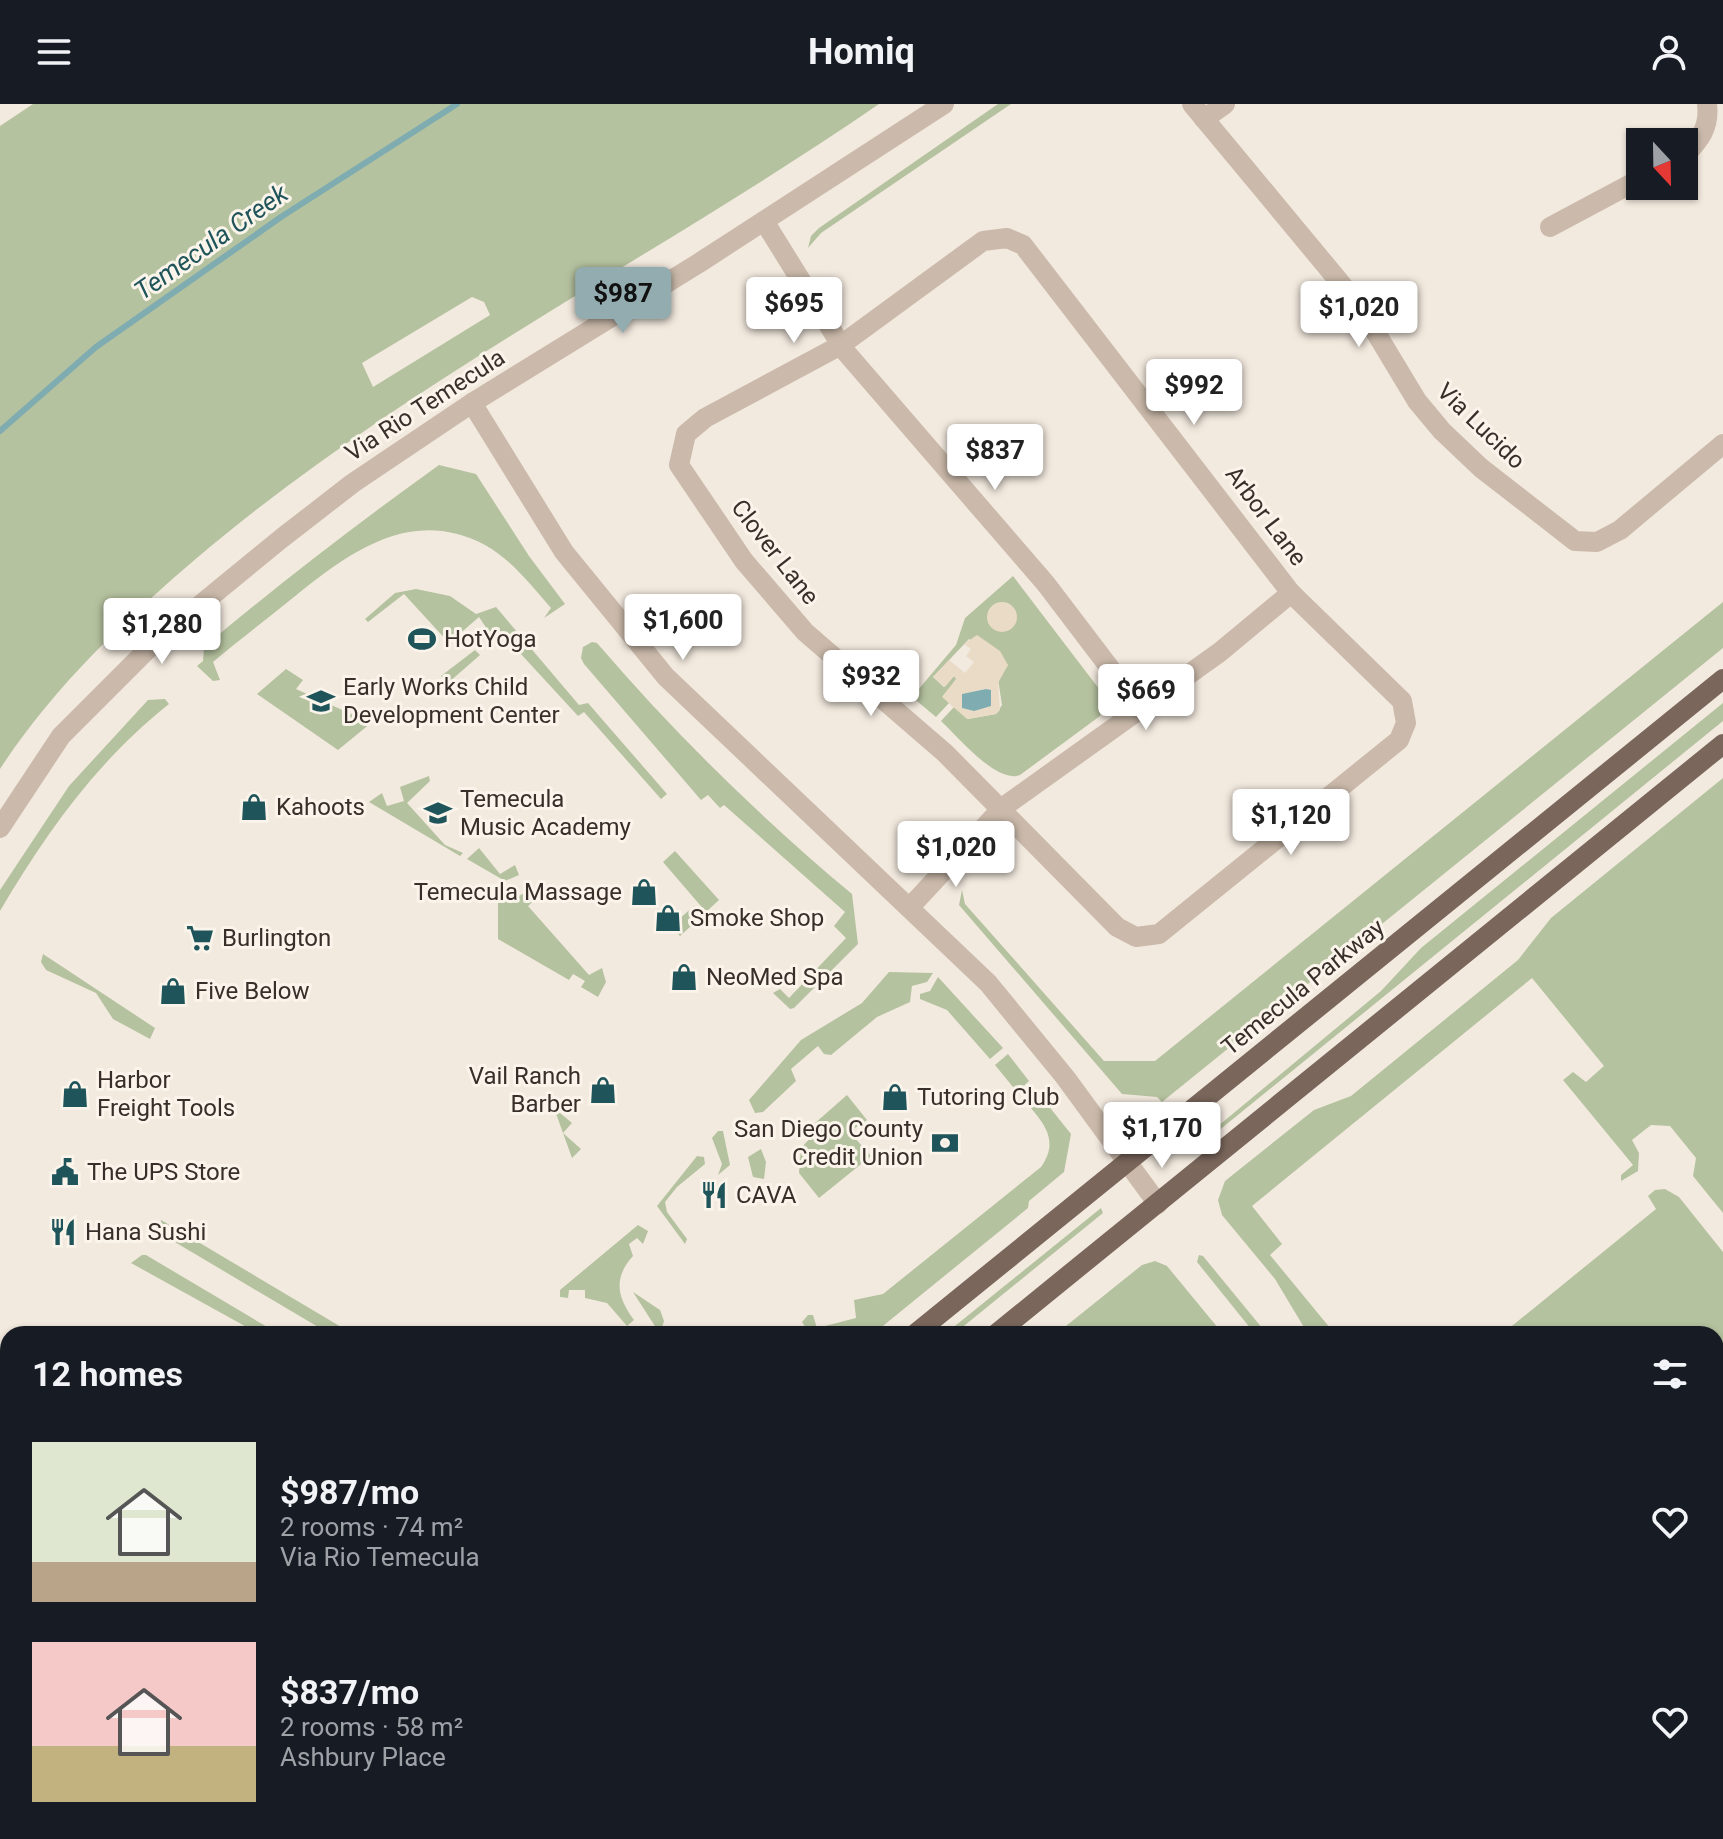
<!DOCTYPE html>
<meta charset="utf-8">
<style>
body{margin:0;font-family:Roboto,sans-serif;background:#20242c;color:#f1f3f6;height:100vh;display:flex;flex-direction:column;font-size:30px;white-space:nowrap}
*{box-sizing:border-box;margin:0}
p{font-size:26px;color:#9ea1a6}
.icon{flex:none;width:44px;height:44px;fill:none;stroke:currentColor;stroke-width:2;stroke-linecap:round;stroke-linejoin:round}
.map{position:relative;flex:1;overflow:hidden}
.side{position:absolute;left:0px;top:1222px;width:1724px;height:514px;display:flex;flex-direction:column;background:#171b24;border-radius:24px 24px 0 0;box-shadow:0 2px 6px #0004}
.side>*{flex:none}
.needle{width:52px;rotate:158deg}
.buttons{position:absolute;left:1626px;top:24px;display:grid;gap:16px}
.buttons a{display:grid;place-items:center;width:72px;height:72px;border-radius:0px;background:#171b24;box-shadow:0 2px 6px #0004;font-size:40px}
.price{position:absolute;translate:-50% -68px;padding:0 18px;border-radius:8px;background:#fff;color:#222;font-size:26px;line-height:52px;filter:drop-shadow(0 2px 4px #0008)}
.price::after{content:'';position:absolute;left:50%;top:48px;width:24px;height:18px;margin-left:-12px;background:inherit;clip-path:polygon(0 0,100% 0,50% 100%)}
.price.selected{background:#92acb0;color:#111}
ul{padding:0;list-style:none}
li{display:flex;align-items:center;gap:24px;height:200px;padding:0 32px}
li span{display:grid;place-items:center;flex:none;width:224px;height:160px;border-radius:0px;color:#555}
li>.icon{margin-inline-start:auto}
span .icon{width:96px;height:96px;fill:#fffc;stroke-width:1}
li b{font-size:34px}
h2{display:flex;justify-content:space-between;align-items:center;height:96px;padding:0 32px;font-size:34px}
header{display:flex;justify-content:space-between;align-items:center;height:104px;padding:0 32px;background:#171b24;font-size:36px;font-weight:700}
.map>svg:first-child{display:block}
</style>
<header><svg class="icon" aria-label="menu" viewBox="0 0 24 24"><path d="M4 6h16M4 12h16M4 18h16"/></svg>Homiq<svg class="icon" aria-label="person" viewBox="0 0 24 24"><circle cx="12" cy="8" r="4"/><path d="M4 21q1-7 8-7t8 7"/></svg></header>
<div class="map">
<svg width="1723" height="1735" viewBox="0 0 1723 1735">
<rect width="100%" height="100%" fill="#f3eadf"/>
<!-- green -->
<g fill="#b5c29f" fill-rule="evenodd">
<path d="M33,0H879C654,155 407,276 198,453C125,515 53,584 0,665V22ZM472,193L484,198L490,211L373,283L362,259Z"/>
<path d="M998,0H1011L821,129L808,144L811,132L819,124Z"/>
<path d="M439,361L476,370L529,452L565,500L544,514L551,504C531,481 512,456 485,441C411,402 350,448 294,493C267,515 239,536 213,558L220,576L213,577L197,562L203,557L204,543C280,479 358,419 439,361Z"/>
<path d="M1013,472L1106,594L1100,612L1020,671C997,680 958,633 941,617L954,603L968,615L996,610L1002,601L998,575L1008,561L969,535L933,573L944,583L954,572L957,575L943,592L949,599L936,613L912,593L956,541L965,514Z"/>
<path d="M416,485L450,492L476,510L496,503L579,601L588,599L667,690L661,695L584,608L578,612L498,525L491,531L479,513L449,539L404,490L368,518L365,515L395,489Z"/>
<path d="M1723,498V544L1162,998L1157,993L1122,990L959,801L962,786L965,800L1104,957H1155Z"/>
<path d="M592,538L597,539C676,631 760,713 852,790L858,840L794,904L790,905L773,889L780,885L789,894L846,834L834,822L845,808L724,701L720,704L708,691L701,696L584,560L581,554L583,543Z"/>
<path d="M475,546L480,551L448,579L441,572Z"/>
<path d="M286,565L303,576L296,585L371,619L338,646L257,590Z"/>
<path d="M165,595L169,600C97,657 46,729 0,807V786L69,682L148,596Z"/>
<path d="M1723,599V617L1201,1041L1188,1047L1381,887L1421,844Z"/>
<path d="M429,672L430,677L407,699L445,741L463,749L460,752L369,698L382,689L387,702L404,697L400,683Z"/>
<path d="M1723,674V1109L1693,1072L1696,1054L1670,1022L1651,1021L1632,1036L1639,1049L1638,1067L1621,1077V1071L1633,1061L1563,976L1573,968L1586,978L1604,962L1532,874L1252,1102L1282,1140L1270,1151L1335,1230H1308L1275,1175L1222,1111L1218,1096L1225,1077L1314,1006L1351,992L1518,856L1551,814Z"/>
<path d="M479,744L500,770L515,761L519,771L505,777L467,755Z"/>
<path d="M675,747L719,796L706,808L663,758Z"/>
<path d="M532,785L538,793L528,802L589,871L602,864L606,878L598,893L581,883L585,877L573,870L569,876L498,835V795L515,794Z"/>
<path d="M694,802L702,812L680,832L671,822Z"/>
<path d="M43,850L155,924L150,935L113,915L96,889L46,866L41,858Z"/>
<path d="M889,868L933,869L927,878L912,882L910,898L877,913L831,951L824,950L818,942L791,965L796,977L763,1008L755,1009L749,996L801,936L862,899Z"/>
<path d="M938,873L1003,944L990,955L947,906L920,895V890L930,887Z"/>
<path d="M1008,950L1029,977L1017,988L995,961Z"/>
<path d="M1035,985L1071,1030L1064,1068L1029,1097L1028,1104L873,1230H810L802,1218L808,1211H813L817,1224L856,1214L854,1196L883,1190L1041,1063C1061,1035 1042,1017 1023,995Z"/>
<path d="M847,991L867,1016L855,1024L854,1033L871,1052L819,1094L799,1069L801,1044L813,1031L814,1020Z"/>
<path d="M554,1004L572,1019L563,1029L581,1045L572,1054Z"/>
<path d="M718,1027H723L730,1061L718,1071L722,1060L712,1034Z"/>
<path d="M761,1045L766,1058L764,1075L753,1073L748,1053Z"/>
<path d="M697,1052L704,1053L705,1060L677,1083L665,1098L667,1108L687,1135L685,1140L657,1102Z"/>
<path d="M1665,1085L1679,1093L1723,1148V1267L1716,1273V1230H1502L1656,1105L1648,1092L1655,1086Z"/>
<path d="M1101,1104L1103,1109L954,1230H945Z"/>
<path d="M161,1116L173,1123L353,1230H330L168,1134L160,1128Z"/>
<path d="M638,1121L648,1127L643,1140L637,1134L629,1140L633,1152C613,1174 617,1193 634,1216L627,1222L607,1199L585,1194V1186H569L568,1194L560,1193V1186Z"/>
<path d="M142,1151H146L279,1230H259L131,1159Z"/>
<path d="M1199,1151L1203,1152L1267,1230H1255L1197,1158Z"/>
<path d="M1155,1157L1167,1162L1223,1230H1056L1142,1161Z"/>
<path d="M633,1188L660,1206L664,1217L660,1230Z"/>
<path d="M1716,1507L1723,1515V1575L1716,1566Z"/>
<path d="M0,1694L8,1702V1728H35L42,1735H10L0,1725Z"/>
<path d="M176,1728L191,1732L202,1728H263L255,1735H182Z"/>
<path d="M434,1728H476L467,1735H425Z"/>
<path d="M946,1728H1001L1005,1735H950Z"/>
<path d="M1063,1728H1464L1470,1735H1067Z"/>
</g>
<!-- plaza -->
<g fill="#eadbc6" fill-rule="evenodd">
<circle cx="1002" cy="513" r="15"/>
<path d="M977,531L1000,547L1008,561L998,579L1000,606L996,610L967,615L942,593L956,575L954,572L945,583L933,573L949,556L965,569L974,558L966,552L971,545L964,540ZM986,585L974,607L962,604V590Z"/>
</g>
<!-- water -->
<path fill="#7eacb0" d="M986,585L991,586V602L974,607L962,604V590Z"/>
<g fill="none" stroke-linecap="round" stroke-linejoin="round">
<!-- stream -->
<path stroke="#7eacb0" stroke-width="6" d="M0,327L96,243L281,113L457,0"/>
<!-- minor -->
<g stroke="#cbbaab" stroke-width="20">
<path d="M1192,0L1338,176L1364,209L1417,297L1442,327L1481,364L1575,437L1597,438L1620,426L1723,340"/>
<path d="M1204,15L1225,0"/>
<path d="M1684,52C1700,36 1710,23 1707,0"/>
<path d="M764,117L844,246L1046,480L1141,605"/>
<path d="M1550,123L1640,75"/>
<path d="M1007,134L1023,141L1291,489L1402,597L1406,619L1399,636L1159,830L1136,833L1117,823L945,649L805,528L744,457L679,361L686,330L705,314L841,241L983,137Z"/>
<path d="M472,299L564,448L666,573L988,879L1065,973L1158,1100"/>
<path d="M0,724L61,632L155,538L282,434L353,379L472,299L699,159L944,0"/>
<path d="M910,803L1002,704L1220,548L1291,489"/>
</g>
<!-- major -->
<g stroke="#7a665b" stroke-width="20">
<path d="M915,1230L1723,575"/>
<path d="M996,1230L1723,640"/>
<path d="M0,1589L8,1596"/>
<path d="M0,1624L8,1630"/>
<path d="M0,1664L8,1671"/>
<path d="M66,1728L73,1735"/>
<path d="M138,1728L144,1735"/>
<path d="M287,1735L296,1728"/>
<path d="M380,1735L388,1728"/>
</g>
</g>
<!-- icons -->
<defs>
<g id="stadium-bare" transform="scale(2.16)"><path d="M0-5a6.5 5 0 1 0 0 10a6.5 5 0 1 0 0-10ZM-3.5-1.8h7v3.6h-7Z" fill="#1f555a" stroke="#faf4eb" stroke-width="2.5" paint-order="stroke"/></g>
<g id="school-bare" transform="scale(2.16)"><path d="M0-5L7-2L0 1L-7-2ZM-4 1L0 2.5L4 1V4Q0 6-4 4Z" fill="#1f555a" stroke="#faf4eb" stroke-width="2.5" paint-order="stroke"/></g>
<g id="shop-bare" transform="scale(2.16)"><path d="M-5-2.5h2.3a2.7 3.5 0 0 1 5.4 0H5L5.5 6h-11ZM-1.5-2.5h3a1.5 2.3 0 0 0-3 0Z" fill="#1f555a" stroke="#faf4eb" stroke-width="2.5" paint-order="stroke"/></g>
<g id="supermarket-bare" transform="scale(2.16)"><path d="M-6-5.5h2.5l.6 2H6L4.5 2H-2.5L-4.4-4H-6ZM-1.5 3.2a1.3 1.3 0 1 0 .1 0ZM3 3.2a1.3 1.3 0 1 0 .1 0Z" fill="#1f555a" stroke="#faf4eb" stroke-width="2.5" paint-order="stroke"/></g>
<g id="bank-bare" transform="scale(2.16)"><path d="M-6-4H6V4H-6ZM0-2.3a2.3 2.3 0 1 0 0 4.6a2.3 2.3 0 1 0 0-4.6Z" fill="#1f555a" stroke="#faf4eb" stroke-width="2.5" paint-order="stroke"/></g>
<g id="civic-bare" transform="scale(2.16)"><path d="M-.6-6.5H3V-4.5H.6V-3L4-1V1h2V6H-6V1h2V-1L-.6-3ZM-1.2 2.5V6h2.4V2.5Z" fill="#1f555a" stroke="#faf4eb" stroke-width="2.5" paint-order="stroke"/></g>
<g id="restaurant-bare" transform="scale(2.16)"><path d="M-5-6h1v4h1v-4h1v4h1v-4h1v5L-1.5 .5V6h-2V.5L-5-1ZM5-6V6H3V1.5H1.5Q1.5-4 5-6Z" fill="#1f555a" stroke="#faf4eb" stroke-width="2.5" paint-order="stroke"/></g>
</defs>
<g fill-rule="evenodd">
<use href="#stadium-bare" x="422" y="535"/>
<use href="#school-bare" x="321" y="597"/>
<use href="#shop-bare" x="254" y="703"/>
<use href="#school-bare" x="438" y="709"/>
<use href="#shop-bare" x="644" y="788"/>
<use href="#shop-bare" x="668" y="814"/>
<use href="#supermarket-bare" x="200" y="834"/>
<use href="#shop-bare" x="684" y="873"/>
<use href="#shop-bare" x="173" y="887"/>
<use href="#shop-bare" x="603" y="986"/>
<use href="#shop-bare" x="75" y="990"/>
<use href="#shop-bare" x="895" y="993"/>
<use href="#bank-bare" x="945" y="1039"/>
<use href="#civic-bare" x="65" y="1068"/>
<use href="#restaurant-bare" x="714" y="1091"/>
<use href="#restaurant-bare" x="63" y="1128"/>
</g>
<g text-anchor="middle" stroke-width="6" stroke-linejoin="round" paint-order="stroke">
<!-- street labels -->
<g font-size="24" fill="#392f2a" stroke="#faf4eb">
<text transform="translate(425 301) rotate(-33)" y="8">Via Rio Temecula</text>
<text transform="translate(1481 322) rotate(44)" y="8">Via Lucido</text>
<text transform="translate(1266 412) rotate(53)" y="8">Arbor Lane</text>
<text transform="translate(775 448) rotate(52)" y="8">Clover Lane</text>
<text transform="translate(1303 883) rotate(-39)" y="8">Temecula Parkway</text>
</g>
<!-- poi labels -->
<g font-size="24" fill="#392f2a" stroke="#faf4eb" text-anchor="start">
<text x="444" y="543">HotYoga</text>
<text x="343" y="591">Early Works Child<tspan x="343" dy="28">Development Center</tspan></text>
<text x="460" y="703">Temecula<tspan x="460" dy="28">Music Academy</tspan></text>
<text x="276" y="711">Kahoots</text>
<text x="622" y="796" text-anchor="end">Temecula Massage</text>
<text x="690" y="822">Smoke Shop</text>
<text x="222" y="842">Burlington</text>
<text x="706" y="881">NeoMed Spa</text>
<text x="195" y="895">Five Below</text>
<text x="581" y="980" text-anchor="end">Vail Ranch<tspan x="581" dy="28">Barber</tspan></text>
<text x="97" y="984">Harbor<tspan x="97" dy="28">Freight Tools</tspan></text>
<text x="917" y="1001">Tutoring Club</text>
<text x="923" y="1033" text-anchor="end">San Diego County<tspan x="923" dy="28">Credit Union</tspan></text>
<text x="87" y="1076">The UPS Store</text>
<text x="736" y="1099">CAVA</text>
<text x="85" y="1136">Hana Sushi</text>
</g>
<!-- water labels -->
<g font-size="26" font-style="italic" fill="#1f555a" stroke="#faf4eb">
<text transform="translate(211 138) rotate(-35)" y="9">Temecula Creek</text>
</g>
</g>
</svg>
<div class="buttons">
<a><svg class="needle" viewBox="-14 -14 28 28"><path d="M0-13l5 13h-10z" fill="#e53935"/><path d="M0 13l5-13h-10z" fill="#9ea1a6"/></svg></a>
</div>
<b class="price selected" style="left:623px;top:231px">$987</b>
<b class="price" style="left:794px;top:241px">$695</b>
<b class="price" style="left:1359px;top:245px">$1,020</b>
<b class="price" style="left:1194px;top:323px">$992</b>
<b class="price" style="left:995px;top:388px">$837</b>
<b class="price" style="left:683px;top:558px">$1,600</b>
<b class="price" style="left:162px;top:562px">$1,280</b>
<b class="price" style="left:871px;top:614px">$932</b>
<b class="price" style="left:1146px;top:628px">$669</b>
<b class="price" style="left:1291px;top:753px">$1,120</b>
<b class="price" style="left:956px;top:785px">$1,020</b>
<b class="price" style="left:1162px;top:1066px">$1,170</b>
<section class="side">
<h2>12 homes<svg class="icon" aria-label="filters" viewBox="0 0 24 24"><path d="M4 7h16M4 17h16"/><circle cx="9" cy="7" r="2"/><circle cx="15" cy="17" r="2"/></svg></h2>
<ul>
<li><span style="background:linear-gradient(#dfe7d0 75%,#b9a48a 0)"><svg class="icon" aria-label="home" viewBox="0 0 24 24"><path d="M3 11l9-7 9 7M6 9v11h12V9"/></svg></span><div><b>$987/mo</b><p>2 rooms · 74 m²</p><p>Via Rio Temecula</p></div><svg class="icon" aria-label="heart" viewBox="0 0 24 24"><path d="M12 20l-8-8c-3-5 5-10 8-4 3-6 11-1 8 4z"/></svg></li>
<li><span style="background:linear-gradient(#f6c9c9 65%,#c2b280 0)"><svg class="icon" aria-label="home" viewBox="0 0 24 24"><path d="M3 11l9-7 9 7M6 9v11h12V9"/></svg></span><div><b>$837/mo</b><p>2 rooms · 58 m²</p><p>Ashbury Place</p></div><svg class="icon" aria-label="heart" viewBox="0 0 24 24"><path d="M12 20l-8-8c-3-5 5-10 8-4 3-6 11-1 8 4z"/></svg></li>
</ul>
</section>
</div>
